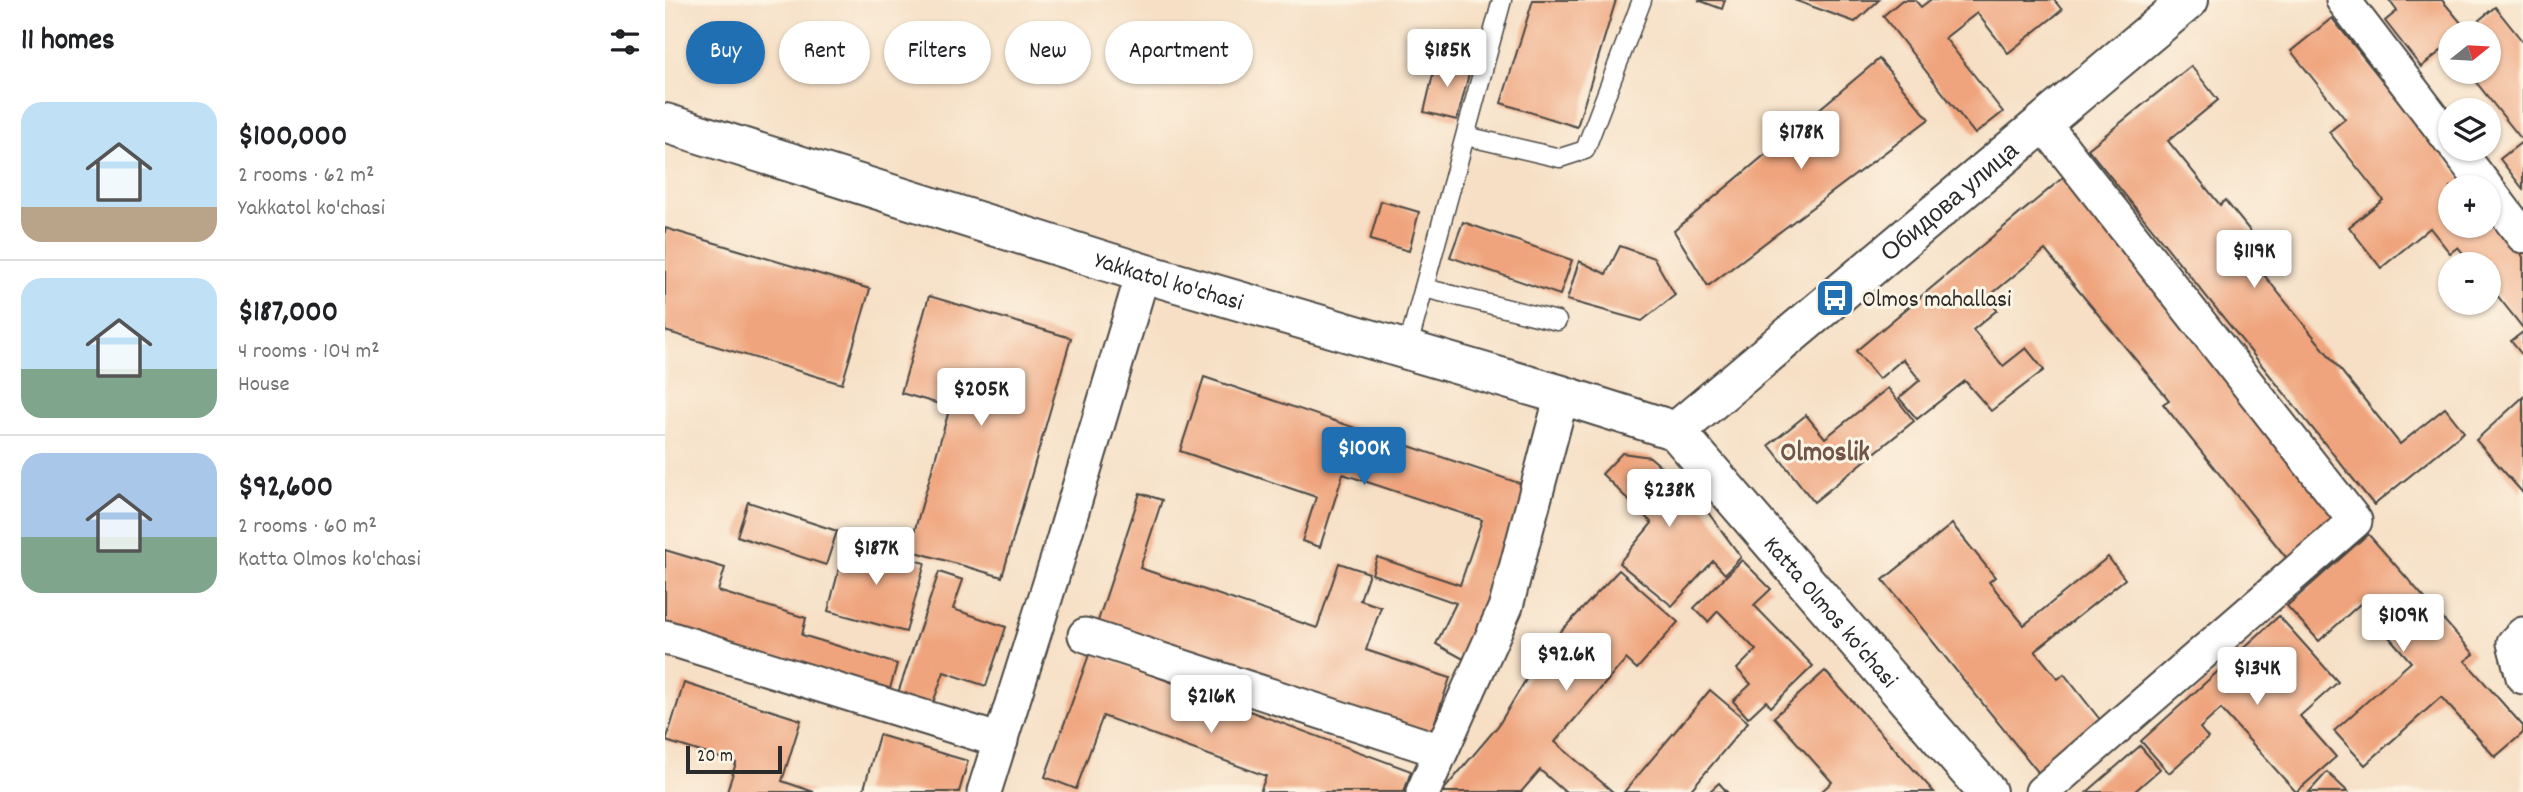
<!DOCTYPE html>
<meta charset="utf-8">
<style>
body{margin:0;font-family:Dekko,sans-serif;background:#f6f6f6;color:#202124;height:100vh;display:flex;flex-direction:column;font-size:26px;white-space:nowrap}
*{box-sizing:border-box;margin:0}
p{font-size:23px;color:#757577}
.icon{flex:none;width:38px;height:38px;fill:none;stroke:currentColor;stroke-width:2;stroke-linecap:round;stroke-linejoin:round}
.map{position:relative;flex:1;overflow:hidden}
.side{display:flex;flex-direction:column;background:#fff;width:665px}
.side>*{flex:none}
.top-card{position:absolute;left:21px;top:21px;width:665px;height:63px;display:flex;gap:14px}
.needle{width:46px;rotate:72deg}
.tools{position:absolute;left:1773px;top:21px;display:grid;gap:14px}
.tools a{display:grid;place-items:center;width:63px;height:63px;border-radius:50%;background:#fff;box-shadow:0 2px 5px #0004;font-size:35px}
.scale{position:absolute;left:21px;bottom:18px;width:96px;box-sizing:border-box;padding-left:7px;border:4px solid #2b2b2b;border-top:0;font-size:19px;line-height:24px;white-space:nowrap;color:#2b2b2b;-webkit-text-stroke:5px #fcf5e5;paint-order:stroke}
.price{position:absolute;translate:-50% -60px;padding:0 16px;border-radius:7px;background:#fff;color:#222;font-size:23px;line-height:46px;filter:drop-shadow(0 2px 4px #0008)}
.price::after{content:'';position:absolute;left:50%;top:42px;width:21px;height:16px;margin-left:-10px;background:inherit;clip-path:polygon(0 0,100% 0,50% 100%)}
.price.on{background:#1f6fb2;color:#fff}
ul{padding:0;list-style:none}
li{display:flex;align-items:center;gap:21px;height:175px;padding:0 21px}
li+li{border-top:2px solid #e0e0e0}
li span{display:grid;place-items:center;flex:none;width:196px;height:140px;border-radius:21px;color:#555}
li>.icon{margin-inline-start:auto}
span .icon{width:84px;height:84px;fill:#fffc;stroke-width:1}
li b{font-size:30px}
h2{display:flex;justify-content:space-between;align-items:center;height:84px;padding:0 21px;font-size:30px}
.tag{padding:0 24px;border-radius:32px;background:#fff;box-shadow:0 2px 5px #0004;font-size:24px;line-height:63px}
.tag.on{background:#1f6fb2;color:#fff}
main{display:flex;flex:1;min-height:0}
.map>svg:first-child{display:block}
</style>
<main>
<section class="side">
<h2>11 homes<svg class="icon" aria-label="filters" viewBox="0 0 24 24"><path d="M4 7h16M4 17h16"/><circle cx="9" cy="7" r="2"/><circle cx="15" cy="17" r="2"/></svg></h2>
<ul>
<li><span style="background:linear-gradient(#bfe0f5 75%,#b9a48a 0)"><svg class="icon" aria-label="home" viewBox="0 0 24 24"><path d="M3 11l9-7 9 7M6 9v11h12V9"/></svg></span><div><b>$100,000</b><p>2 rooms · 62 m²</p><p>Yakkatol ko'chasi</p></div></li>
<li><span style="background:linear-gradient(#bfe0f5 65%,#7fa58c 0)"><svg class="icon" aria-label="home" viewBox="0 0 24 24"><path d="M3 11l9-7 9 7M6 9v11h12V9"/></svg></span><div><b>$187,000</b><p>4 rooms · 104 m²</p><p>House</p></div></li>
<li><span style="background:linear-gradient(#a9c7e8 60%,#7fa58c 0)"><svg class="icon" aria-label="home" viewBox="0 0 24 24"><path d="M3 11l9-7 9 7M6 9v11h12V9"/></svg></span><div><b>$92,600</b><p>2 rooms · 60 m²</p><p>Katta Olmos ko'chasi</p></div></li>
</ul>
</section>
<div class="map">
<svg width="1858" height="792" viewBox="0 0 1858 792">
<rect width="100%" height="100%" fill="#fcf5e5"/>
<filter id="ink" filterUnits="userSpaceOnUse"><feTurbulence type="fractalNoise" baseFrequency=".0143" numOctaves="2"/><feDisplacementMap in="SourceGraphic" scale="14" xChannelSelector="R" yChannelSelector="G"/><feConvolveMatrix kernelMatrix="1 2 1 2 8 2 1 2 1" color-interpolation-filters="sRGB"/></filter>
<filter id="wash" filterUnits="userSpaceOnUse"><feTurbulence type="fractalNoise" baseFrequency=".00686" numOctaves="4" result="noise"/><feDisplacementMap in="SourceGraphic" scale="28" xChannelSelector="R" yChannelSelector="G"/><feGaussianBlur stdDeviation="1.57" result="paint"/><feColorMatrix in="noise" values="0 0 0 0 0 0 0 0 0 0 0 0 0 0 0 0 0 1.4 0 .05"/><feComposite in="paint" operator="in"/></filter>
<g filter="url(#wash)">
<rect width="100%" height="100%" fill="#f6dfc5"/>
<g id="blocks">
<!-- building -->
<g fill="#efa47d">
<path d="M868,0H951L912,127L836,103Z"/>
<path d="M1033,0H1060L1057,9Z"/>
<path d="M1129,0H1214L1190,22Z"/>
<path d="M1237,0H1250L1256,7L1265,0H1389L1397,10L1343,53L1312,13L1280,38L1338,112L1310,134L1218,16Z"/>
<path d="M1724,0H1777L1802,30L1830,7L1858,42V189L1835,159L1858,141L1803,72H1824V33H1785V50L1782,46L1756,67L1720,21L1732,11Z"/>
<path d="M1667,18L1803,187H1785V226H1824V213L1858,257V328L1824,285V264H1807L1793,247L1785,253L1765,228L1716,268L1684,227L1718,200L1664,132L1680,119L1626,51Z"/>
<path d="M772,58L806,66L792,120L759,112Z"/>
<path d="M1214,59L1264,119L1043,286L1009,231Z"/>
<path d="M1526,66L1553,100L1503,141L1555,205L1560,200L1612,264L1599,275L1735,444L1780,408L1799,432L1709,505L1423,149Z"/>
<path d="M1401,175L1678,517L1624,561L1498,404L1504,400L1380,250L1322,298L1332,310L1308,330L1338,366L1361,348L1379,370L1326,411L1300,381L1252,419L1234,398L1255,380L1238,359L1214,379L1191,351Z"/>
<path d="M716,201L754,212L744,251L705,240Z"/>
<path d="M798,222L907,260L895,295L785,257Z"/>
<path d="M0,228L205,289L177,384L0,331Z"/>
<path d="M955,246L989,258L1010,295L977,321L902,300L914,261L941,274Z"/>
<path d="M264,296L406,338L337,577L244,550L285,407L236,393Z"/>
<path d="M1858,332V356L1846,341Z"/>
<path d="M539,377L866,487L804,662L771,644L791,603L707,574L712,557L795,585L817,520L678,474L655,547L637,541L651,497L515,451Z"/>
<path d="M1223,388L1249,421L1149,502L1104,445L1141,415L1160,438Z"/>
<path d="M1858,397V493L1811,440Z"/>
<path d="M957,453L985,457L1033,499L1076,557L1060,574L1048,561L1007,606L954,563L987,523L937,474Z"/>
<path d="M475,493L497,500L475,568L652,628L674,563L704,573L695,600L716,607L701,650L785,678L765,736L432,624Z"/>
<path d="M83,502L172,531L161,565L72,536Z"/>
<path d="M1287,524L1330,577L1324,582L1359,625L1443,557L1460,579L1370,651L1393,679L1399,674L1440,726L1377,777L1218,580Z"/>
<path d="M1703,534L1809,654L1800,661L1858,726V733L1830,757L1776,697L1700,765L1669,731L1746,662L1695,604L1654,641L1622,606Z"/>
<path d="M181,542L260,563L241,632L163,611Z"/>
<path d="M0,550L60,568L53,591L141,618L137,635L232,664L222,699L0,631Z"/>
<path d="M1077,560L1106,589L1089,605L1148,666L1106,707L1101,701L1083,718L1068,701L1086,684L1072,669L1091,650L1053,611L1043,622L1029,608Z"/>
<path d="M954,570L1013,622L972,669L961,659L890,742L948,792H900L875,770L856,792H777L833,726L880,648Z"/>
<path d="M274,572L298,580L288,609L341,627L321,686L279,672L265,711L231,699Z"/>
<path d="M1614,616L1673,682L1635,716L1671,757L1631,792L1556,709L1535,728L1543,738L1504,773L1476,741Z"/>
<path d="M425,652L746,771L739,792H595L601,776L438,716L411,789L380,777Z"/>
<path d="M1160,671L1269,792H1156L1167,782L1109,717Z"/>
<path d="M19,683L136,720L117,781L149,792H62L71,763L1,741Z"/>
<path d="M1045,690L1083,722L1024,792H959Z"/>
<path d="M214,735L303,761L294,792H198Z"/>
<path d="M1475,746L1495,769L1469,792H1422Z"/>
<path d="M1662,772L1683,792H1644Z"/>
<path d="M1054,783L1062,792H1044Z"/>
</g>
</g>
</g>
<g filter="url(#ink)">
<use href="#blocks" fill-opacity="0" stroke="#494642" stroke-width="2"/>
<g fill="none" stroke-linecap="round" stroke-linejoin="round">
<!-- lane casing -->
<g stroke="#494642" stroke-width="21">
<g id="lane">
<path d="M801,136L895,158L920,150L977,0"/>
<path d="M759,288L892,321"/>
<path d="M742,350L837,0"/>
</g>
</g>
<!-- street casing -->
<g stroke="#494642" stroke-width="37">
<g id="street">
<path d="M1678,0L1785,140"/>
<path d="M1792,149L1821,187"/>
<path d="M1824,191L1858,236"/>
<path d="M1858,634L1849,643L1858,677"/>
<path d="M420,635L776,751"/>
<path d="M0,637L336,741"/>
<path d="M319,792L392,561L478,273"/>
<path d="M758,792L841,606L897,395"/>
<path d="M1377,792L1690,521L1378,123"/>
</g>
</g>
<!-- secondary casing -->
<g stroke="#494642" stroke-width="42">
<g id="secondary">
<path id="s1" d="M0,123L478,273L897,395L1011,431"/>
<path id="s2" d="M1011,431L1524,0"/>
<path id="s3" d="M1011,431L1322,792"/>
</g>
</g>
<!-- lane -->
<use href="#lane" stroke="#fff" stroke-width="18"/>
<!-- street -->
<use href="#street" stroke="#fff" stroke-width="33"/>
<!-- secondary -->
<use href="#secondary" stroke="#fff" stroke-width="38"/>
</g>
</g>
<!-- icons -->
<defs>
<g id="bus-square" transform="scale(2.0125)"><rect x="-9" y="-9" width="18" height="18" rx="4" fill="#1f6fb2" stroke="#fcf5e5"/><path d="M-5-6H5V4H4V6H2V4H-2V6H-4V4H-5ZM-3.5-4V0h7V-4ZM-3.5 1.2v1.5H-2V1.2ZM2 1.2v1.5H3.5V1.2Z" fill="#fff"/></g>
</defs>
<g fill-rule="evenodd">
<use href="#bus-square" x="1170" y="298"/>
</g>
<g text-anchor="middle" stroke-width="6" stroke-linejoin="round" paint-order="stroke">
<!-- street labels -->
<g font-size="24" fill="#2b2b2b" stroke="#fcf5e5">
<text dy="8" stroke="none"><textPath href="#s2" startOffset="357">Обидова улица</textPath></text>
<text dy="8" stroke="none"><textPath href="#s1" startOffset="528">Yakkatol ko'chasi</textPath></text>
<text dy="8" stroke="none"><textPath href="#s3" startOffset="238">Katta Olmos ko'chasi</textPath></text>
</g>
<!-- poi labels -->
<g font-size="24" fill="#2b2b2b" stroke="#fcf5e5" text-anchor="start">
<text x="1197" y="306">Olmos mahallasi</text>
</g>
<!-- quarter labels -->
<g font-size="28" font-weight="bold" fill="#705548" stroke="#fcf5e5">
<text x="1160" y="460">Olmoslik</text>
</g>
</g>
</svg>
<div class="tools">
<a><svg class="needle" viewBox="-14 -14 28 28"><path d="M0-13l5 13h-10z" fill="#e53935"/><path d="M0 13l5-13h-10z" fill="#757577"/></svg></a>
<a><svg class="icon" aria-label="layers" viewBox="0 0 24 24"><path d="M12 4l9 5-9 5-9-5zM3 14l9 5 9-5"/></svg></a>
<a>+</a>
<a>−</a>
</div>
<div class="scale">20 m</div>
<b class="price" style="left:782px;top:89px">$185K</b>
<b class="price" style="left:1136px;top:171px">$178K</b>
<b class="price" style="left:1589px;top:290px">$119K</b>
<b class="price" style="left:316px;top:428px">$205K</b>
<b class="price on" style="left:699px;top:487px">$100K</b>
<b class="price" style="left:1004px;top:529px">$238K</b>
<b class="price" style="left:211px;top:587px">$187K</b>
<b class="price" style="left:1738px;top:654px">$109K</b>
<b class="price" style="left:901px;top:693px">$92.6K</b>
<b class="price" style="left:1592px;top:707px">$134K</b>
<b class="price" style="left:546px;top:735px">$216K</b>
<div class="top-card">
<a class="tag on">Buy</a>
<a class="tag">Rent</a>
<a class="tag">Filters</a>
<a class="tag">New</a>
<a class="tag">Apartment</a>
</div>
</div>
</main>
